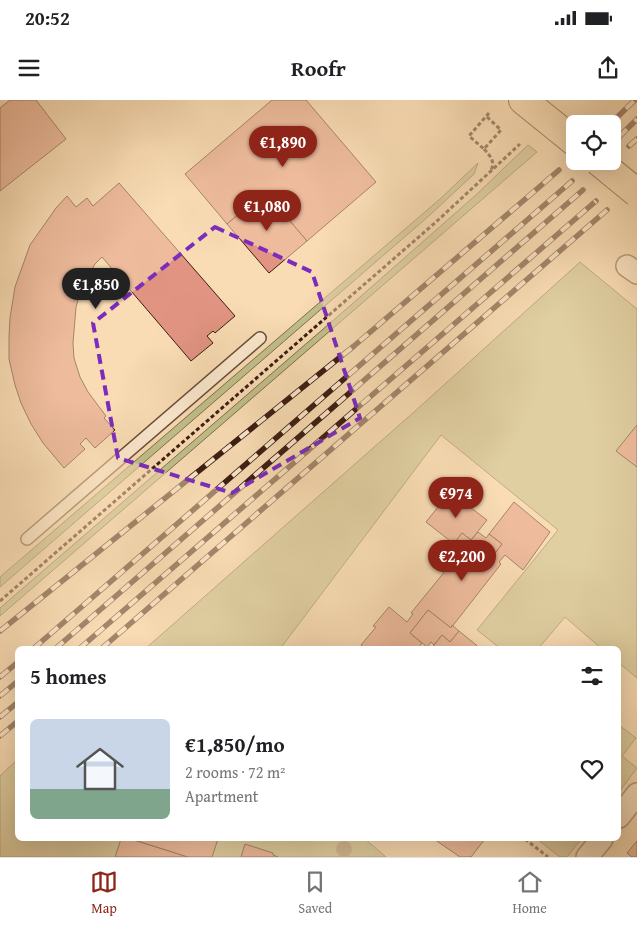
<!DOCTYPE html>
<meta charset="utf-8">
<style>
body{margin:0;font-family:"Gentium Book Plus",serif;background:#f2f2f2;color:#202124;height:100vh;display:flex;flex-direction:column;font-size:19px;white-space:nowrap}
*{box-sizing:border-box;margin:0}
p{font-size:16px;color:#757577}
.icon{flex:none;width:28px;height:28px;fill:none;stroke:currentColor;stroke-width:2;stroke-linecap:round;stroke-linejoin:round}
.map{position:relative;flex:1;overflow:hidden}
.panel{position:absolute;left:15px;top:546px;width:606px;height:195px;display:flex;flex-direction:column;background:#fff;border-radius:8px;box-shadow:0 5px 20px #0002}
.panel>*{flex:none}
.fabs{position:absolute;left:566px;top:15px;display:grid;gap:10px}
.fabs a{display:grid;place-items:center;width:55px;height:55px;border-radius:8px;background:#fff;box-shadow:0 5px 20px #0002;font-size:25px}
.price{position:absolute;translate:-50% -42px;padding:0 11px;border-radius:18px;background:#8f2418;color:#fff;font-size:16px;line-height:32px;filter:drop-shadow(0 1px 2px #0008)}
.price::after{content:'';position:absolute;left:50%;top:30px;width:15px;height:11px;margin-left:-8px;background:inherit;clip-path:polygon(0 0,100% 0,50% 100%)}
.price.on{background:#222;color:#fff}
ul{padding:0;list-style:none}
li{display:flex;align-items:center;gap:15px;height:125px;padding:0 15px}
li+li{border-top:1px solid #e0e0e0}
li span{display:grid;place-items:center;flex:none;width:140px;height:100px;border-radius:8px;color:#555}
li>.icon{margin-inline-start:auto}
span .icon{width:60px;height:60px;fill:#fffc;stroke-width:1}
li b{font-size:21px}
h2{display:flex;justify-content:space-between;align-items:center;height:60px;padding:0 15px;font-size:21px}
.status{display:flex;justify-content:space-between;align-items:center;height:35px;padding:0 25px;background:#fff;direction:ltr}
.status svg{height:14px;fill:currentColor}
header{display:flex;justify-content:space-between;align-items:center;height:65px;padding:0 15px;background:#fff;font-size:22px;font-weight:700}
.dock{display:flex;justify-content:space-around;align-items:center;height:70px;border-top:1px solid #e0e0e0;background:#fff;font-size:14px;color:#757577}
.dock a{display:grid;justify-items:center;gap:2px}
.dock .on{color:#8f2418}
.map>svg:first-child{display:block}
</style>
<div class="status"><b>20:52</b><svg viewBox="0 0 49 12"><path d="M0 12V9h3v3zM5 12V6h3v6zM10 12V3h3v9zM15 12V0h3v12zM26 1h20v11H26zM47 4h2v5h-2z"/></svg></div>
<header><svg class="icon" aria-label="menu" viewBox="0 0 24 24"><path d="M4 6h16M4 12h16M4 18h16"/></svg>Roofr<svg class="icon" aria-label="share" viewBox="0 0 24 24"><path d="M12 15V3M7 8l5-5 5 5M5 13v7h14v-7"/></svg></header>
<div class="map">
<svg width="637" height="757" viewBox="0 0 637 757">
<rect width="100%" height="100%" fill="#f9dcb4"/>
<filter id="stains"><feTurbulence type="fractalNoise" baseFrequency=".004" numOctaves="4"/><feColorMatrix values="0 0 0 0 .2 0 0 0 0 .09 0 0 0 0 .02 0 0 0 .5 -.17"/></filter>
<radialGradient id="worn" r=".72"><stop offset=".6" stop-color="#630" stop-opacity="0"/><stop offset="1" stop-color="#630" stop-opacity=".3"/></radialGradient>
<!-- green -->
<g fill="#c1bf8a" stroke="#7e6e4e">
<path d="M528,45L537,52L0,516V508L351,205L477,94Z"/>
<path d="M478,63L474,74L430,115L0,487V477L440,99Z"/>
<path d="M580,162L637,209V578L619,563V549H602L565,517L538,549H501L477,530L558,430L441,335L280,549H145L414,312Z"/>
<path d="M619,625L636,638L622,656L637,668L619,692Z"/>
<path d="M17,660L18,739H365L386,757H0V676Z"/>
<path d="M537,739H581L567,757H560Z"/>
</g>
<!-- building -->
<g fill="#e19482" stroke="#3c1d12">
<path d="M10,0H36L66,39L0,91V8Z"/>
<path d="M272,0H306L376,82L307,141L265,92L227,124L185,74Z"/>
<path d="M119,83L235,216L215,233L213,231L207,236L213,243L191,261L102,157L95,164L88,176L80,193L76,207L73,243L74,258L80,277L88,292L106,316L104,318L115,330L95,348L86,338L80,344L85,349L64,368L43,343L31,324L21,303L15,285L9,259V237L10,218L15,187L30,145L56,108L67,96L76,107L87,98L93,106Z"/>
<path d="M265,92L307,141L269,173L227,124Z"/>
<path d="M637,325V367L616,351Z"/>
<path d="M450,392L487,420L471,440L462,433L454,444L426,422Z"/>
<path d="M514,402L550,432L523,470L505,455L499,462L501,464L451,528L428,510L410,533L422,543L417,549H367L361,545L376,527L373,526L389,507L407,522L413,514L411,513L463,449L485,466L502,444L489,434Z"/>
<path d="M478,432L486,438L489,434L502,444L485,466L455,442L462,433L471,440Z"/>
<path d="M428,510L451,528L452,525L459,531L450,542L442,535L434,545L431,542L427,547L410,533Z"/>
<path d="M459,531L481,549H431L442,535L450,542Z"/>
<path d="M121,739H131L188,757H115Z"/>
<path d="M131,739H218L212,757H188Z"/>
<path d="M434,739H485L471,757H460Z"/>
<path d="M637,741V757H632L627,753Z"/>
<path d="M245,744L273,753V755L278,757H241Z"/>
</g>
<g fill="none" stroke-linecap="round" stroke-linejoin="round">
<!-- service casing -->
<g stroke="#6b4d3a" stroke-width="14">
<path id="service" d="M27,439L260,238"/>
</g>
<!-- minor casing -->
<g stroke="#6b4d3a" stroke-width="24">
<g id="minor">
<path d="M627,166L637,173"/>
<path d="M619,717L637,694"/>
<path d="M587,757L602,739"/>
</g>
</g>
<!-- primary casing -->
<g stroke="#3c1d12" stroke-width="30">
<path id="primary" d="M523,0L575,42"/>
</g>
<!-- path -->
<g stroke="#3c1d12" stroke-width="3" stroke-dasharray="4 2.5" stroke-linecap="butt">
<path d="M487,17L501,30L484,49L469,36L489,13"/>
<path d="M484,49C491,57 495,61 491,71"/>
<path d="M0,501L436,122L520,44"/>
<path d="M525,739L548,757"/>
</g>
<!-- service -->
<use href="#service" stroke="#fbe8ce" stroke-width="11"/>
<!-- minor -->
<use href="#minor" stroke="#fbe8ce" stroke-width="21"/>
<!-- primary -->
<use href="#primary" stroke="#f9dcb4" stroke-width="28"/>
<!-- rail casing -->
<g stroke="#3c1d12" stroke-width="5.5">
<g id="rail">
<path d="M610,24L635,0"/>
<path d="M619,37L637,19"/>
<path d="M629,46L637,39"/>
<path d="M0,531L354,246L559,70"/>
<path d="M33,549L572,81"/>
<path d="M55,549L583,90"/>
<path d="M79,549L596,101"/>
<path d="M101,549L607,110"/>
<path d="M0,577L18,562"/>
<path d="M0,596L18,581"/>
<path d="M0,617L18,602"/>
<path d="M0,636L18,621"/>
</g>
</g>
<!-- rail -->
<use href="#rail" stroke="#fbe8ce" stroke-width="4" stroke-dasharray="11" stroke-linecap="butt"/>
<!-- primary-bridge casing -->
<g stroke="#3c1d12" stroke-width="30" stroke-linecap="butt">
<path id="primary-bridge" d="M598,61L637,93"/>
</g>
<!-- primary-bridge -->
<use href="#primary-bridge" stroke="#f9dcb4" stroke-width="28"/>
</g>
<!-- trees -->
<circle fill="#a78e6f" cx="344" cy="749" r="8"/>
<!-- marked area -->
<path d="M0 0H637V757H0ZM215,127L312,172L360,318L232,393L118,358L93,223Z" fill="#f9dcb4" fill-opacity=".55" fill-rule="evenodd"/>
<path fill="none" stroke="#7b2cbf" stroke-width="4" stroke-dasharray="10 6" stroke-linejoin="round" d="M215,127L312,172L360,318L232,393L118,358L93,223Z"/>
<rect width="100%" height="100%" filter="url(#stains)"/>
<rect width="100%" height="100%" fill="url(#worn)"/>
</svg>
<div class="fabs">
<a><svg class="icon" aria-label="locate" viewBox="0 0 24 24"><circle cx="12" cy="12" r="6"/><path d="M12 2v4M12 18v4M2 12h4M18 12h4"/></svg></a>
</div>
<b class="price" style="left:283px;top:68px">€1,890</b>
<b class="price" style="left:267px;top:132px">€1,080</b>
<b class="price on" style="left:96px;top:210px">€1,850</b>
<b class="price" style="left:456px;top:419px">€974</b>
<b class="price" style="left:462px;top:482px">€2,200</b>
<section class="panel">
<h2>5 homes<svg class="icon" aria-label="filters" viewBox="0 0 24 24"><path d="M4 7h16M4 17h16"/><circle cx="9" cy="7" r="2"/><circle cx="15" cy="17" r="2"/></svg></h2>
<ul>
<li><span style="background:linear-gradient(#c9d6e8 70%,#7fa58c 0)"><svg class="icon" aria-label="home" viewBox="0 0 24 24"><path d="M3 11l9-7 9 7M6 9v11h12V9"/></svg></span><div><b>€1,850/mo</b><p>2 rooms · 72 m²</p><p>Apartment</p></div><svg class="icon" aria-label="heart" viewBox="0 0 24 24"><path d="M12 20l-8-8c-3-5 5-10 8-4 3-6 11-1 8 4z"/></svg></li>
</ul>
</section>
</div>
<nav class="dock">
<a class="on"><svg class="icon" aria-label="map" viewBox="0 0 24 24"><path d="M3 6l6-2 6 2 6-2v14l-6 2-6-2-6 2zM9 4v14M15 6v14"/></svg>Map</a>
<a><svg class="icon" aria-label="saved" viewBox="0 0 24 24"><path d="M7 4h10v16l-5-4-5 4z"/></svg>Saved</a>
<a><svg class="icon" aria-label="home" viewBox="0 0 24 24"><path d="M3 11l9-7 9 7M6 9v11h12V9"/></svg>Home</a>
</nav>
